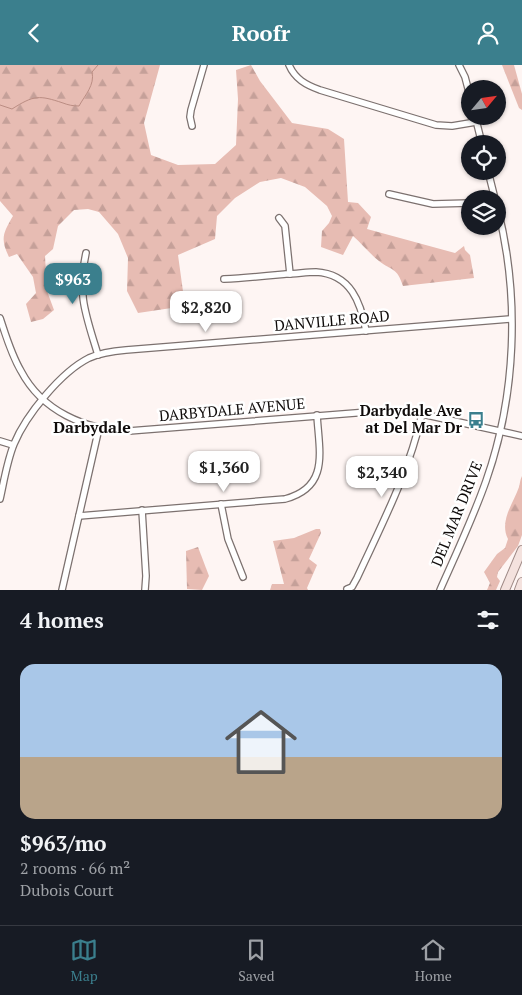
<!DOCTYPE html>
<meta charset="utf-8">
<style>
body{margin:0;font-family:"PT Serif",serif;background:#242831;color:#f1f3f6;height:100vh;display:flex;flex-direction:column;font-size:19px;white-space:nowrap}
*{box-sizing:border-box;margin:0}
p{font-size:16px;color:#9ea1a6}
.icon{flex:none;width:28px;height:28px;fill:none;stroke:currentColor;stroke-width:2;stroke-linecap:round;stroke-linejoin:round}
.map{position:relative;height:525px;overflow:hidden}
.drawer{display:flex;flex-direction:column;background:#171b24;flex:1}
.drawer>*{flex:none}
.needle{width:32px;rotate:61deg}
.tools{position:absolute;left:461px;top:15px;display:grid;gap:10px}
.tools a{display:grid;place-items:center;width:45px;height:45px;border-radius:50%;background:#171b24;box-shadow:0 1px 4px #0004;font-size:25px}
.price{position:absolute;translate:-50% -42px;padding:0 11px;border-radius:10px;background:#fff;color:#222;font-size:16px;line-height:32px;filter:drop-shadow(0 1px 2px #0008)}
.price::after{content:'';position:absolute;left:50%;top:30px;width:15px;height:11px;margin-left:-8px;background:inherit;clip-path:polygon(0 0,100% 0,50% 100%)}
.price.on{background:#3b7f8d;color:#fff}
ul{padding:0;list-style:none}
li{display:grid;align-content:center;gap:10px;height:265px;padding:0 20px}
li span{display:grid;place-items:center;height:155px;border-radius:15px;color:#555}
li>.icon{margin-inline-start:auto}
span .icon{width:90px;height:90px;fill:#fffc;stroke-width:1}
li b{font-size:21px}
h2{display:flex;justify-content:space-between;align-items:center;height:60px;padding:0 20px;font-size:21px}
header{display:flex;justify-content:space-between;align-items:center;height:65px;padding:0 20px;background:#3b7f8d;color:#fff;font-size:22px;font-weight:800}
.tabs{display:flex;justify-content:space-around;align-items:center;height:70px;border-top:1px solid #363941;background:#171b24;font-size:14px;color:#9ea1a6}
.tabs a{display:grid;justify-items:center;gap:2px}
.tabs .on{color:#3b7f8d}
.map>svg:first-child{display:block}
</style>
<header><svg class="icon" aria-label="back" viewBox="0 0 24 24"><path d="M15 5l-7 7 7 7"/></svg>Roofr<svg class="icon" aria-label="person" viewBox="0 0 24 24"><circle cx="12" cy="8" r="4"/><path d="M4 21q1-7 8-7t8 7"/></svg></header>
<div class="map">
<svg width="522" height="525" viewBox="0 0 522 525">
<defs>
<pattern id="forest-firs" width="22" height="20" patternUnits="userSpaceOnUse" patternTransform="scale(1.25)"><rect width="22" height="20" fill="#e7bcb3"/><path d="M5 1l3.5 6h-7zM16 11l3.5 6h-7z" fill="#c5a099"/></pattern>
</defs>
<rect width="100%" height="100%" fill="#fef5f3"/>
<!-- forest -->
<g fill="url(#forest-firs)">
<path d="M0,0H160L144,58L151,90L178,100L215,99L236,80L238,34L236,5L251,0L260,16L292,58L328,64L344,74L348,137L358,138L371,152L367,164L455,188L464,181L465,185L470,190L474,213L403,221C397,202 392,206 379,196C370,189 362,179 353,171L343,190L321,182L322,166L329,158L332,151L327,141L305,122L281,113L260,117L235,133L217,151L215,174L178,190L185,241L138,248L127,226L128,193L118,169L99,147L88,144L74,145L58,161L53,184L45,191L47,226L54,245L43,254L31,257L26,239L36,228L33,212L17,189L9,192C0,174 3,168 13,151L0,136Z"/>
<path d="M502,0H514L522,29V45L519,43Z"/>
<path d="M522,411V470L518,481L498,507L497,512L500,516L496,525H487L490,518L484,507L497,489L505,483L508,474C499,456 513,439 519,422C520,418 520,415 522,411Z"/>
<path d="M316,464H320L321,468L309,494L317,500L307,523L308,525H270L272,519H284L273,476L294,473Z"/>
<path d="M198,482L209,511L202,525L187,524L186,486Z"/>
</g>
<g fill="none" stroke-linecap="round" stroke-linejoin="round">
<!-- stream -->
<path stroke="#bb8d83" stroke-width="1" d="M0,40L12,44C34,30 39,30 63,38C68,40 73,41 79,41C85,30 95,20 92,7L98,0"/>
<!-- minor casing -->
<g stroke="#7c716f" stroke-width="8">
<g id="minor">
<path d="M289,0C295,14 306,20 320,25L436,60L452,61L476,57"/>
<path d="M459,0L465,12L470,31"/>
<path d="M475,51L482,79"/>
<path d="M192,61L190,52L191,45L204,0"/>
<path d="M488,106L495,134"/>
<path d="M389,129L433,139L470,138"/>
<path d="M279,153L285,161L290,209"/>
<path d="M86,188C77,231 86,250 98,290"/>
<path d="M224,214C245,213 265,211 286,209C296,209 306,207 316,207C351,209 361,238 366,266"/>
<path d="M0,253C6,271 11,289 21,306C42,346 85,365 129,366L393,345L422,349L522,371"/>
<path d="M0,376L13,380"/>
<path d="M0,434C4,416 7,396 14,379C26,350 61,307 89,293C100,288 114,286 126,285L511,254"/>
<path d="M221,439L228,474L243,512"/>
<path d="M142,445L146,511L145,525"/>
<path d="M79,451L285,434C330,422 319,386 317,350"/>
<path d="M347,524L352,522L357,513C382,459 409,407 422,349"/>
<path d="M62,525L99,363"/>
<path d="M440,525C456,489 473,453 486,416C516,331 520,233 498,145"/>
</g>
</g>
<!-- major casing -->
<g stroke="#9f8a86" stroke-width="10">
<g id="major">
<path d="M505,525L522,485"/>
<path d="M519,525L522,517"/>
</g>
</g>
<!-- minor -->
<use href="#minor" stroke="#fff" stroke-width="5.5"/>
<!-- major -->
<use href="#major" stroke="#f4e2de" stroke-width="8"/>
</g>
<!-- icons -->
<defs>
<g id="bus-bare" transform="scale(1.35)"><path d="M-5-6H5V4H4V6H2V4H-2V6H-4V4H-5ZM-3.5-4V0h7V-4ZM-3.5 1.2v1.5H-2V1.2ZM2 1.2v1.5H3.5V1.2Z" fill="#3b7f8d" stroke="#fff" stroke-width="2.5" paint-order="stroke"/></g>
</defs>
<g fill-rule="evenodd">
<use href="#bus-bare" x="476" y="355"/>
</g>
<g text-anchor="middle" stroke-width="5" stroke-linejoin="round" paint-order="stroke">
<!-- street labels -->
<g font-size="15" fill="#0f0b0a" stroke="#fff">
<text transform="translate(332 256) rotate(-5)" y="5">DANVILLE ROAD</text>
<text transform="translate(232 345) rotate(-5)" y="5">DARBYDALE AVENUE</text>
<text transform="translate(457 449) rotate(-68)" y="5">DEL MAR DRIVE</text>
</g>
<!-- poi labels -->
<g font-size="15" font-weight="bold" fill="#0f0b0a" stroke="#fff" text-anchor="end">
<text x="462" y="351">Darbydale Ave<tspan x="462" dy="17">at Del Mar Dr</tspan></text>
</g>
<!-- neighbourhood labels -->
<g font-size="16" font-weight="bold" fill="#0f0b0a" stroke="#fff">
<text x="92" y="368">Darbydale</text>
</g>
</g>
</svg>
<div class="tools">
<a><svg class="needle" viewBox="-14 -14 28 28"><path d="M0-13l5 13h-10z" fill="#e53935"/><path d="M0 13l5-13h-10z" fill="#9ea1a6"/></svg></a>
<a><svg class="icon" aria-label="locate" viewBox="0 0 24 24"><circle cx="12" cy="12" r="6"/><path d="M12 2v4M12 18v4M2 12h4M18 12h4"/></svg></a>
<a><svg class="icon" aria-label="layers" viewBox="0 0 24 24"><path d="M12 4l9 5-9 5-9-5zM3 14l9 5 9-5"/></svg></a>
</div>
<b class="price on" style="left:73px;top:240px">$963</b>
<b class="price" style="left:206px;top:268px">$2,820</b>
<b class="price" style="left:224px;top:428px">$1,360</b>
<b class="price" style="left:382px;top:433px">$2,340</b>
</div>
<section class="drawer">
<h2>4 homes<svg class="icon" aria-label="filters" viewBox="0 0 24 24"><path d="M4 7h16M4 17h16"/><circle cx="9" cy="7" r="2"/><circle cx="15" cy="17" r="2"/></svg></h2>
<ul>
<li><span style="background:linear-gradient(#a9c7e8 60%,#b9a48a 0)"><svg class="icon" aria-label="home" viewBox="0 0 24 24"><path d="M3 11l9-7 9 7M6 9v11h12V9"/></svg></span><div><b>$963/mo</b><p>2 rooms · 66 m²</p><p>Dubois Court</p></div></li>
</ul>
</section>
<nav class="tabs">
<a class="on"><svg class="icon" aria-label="map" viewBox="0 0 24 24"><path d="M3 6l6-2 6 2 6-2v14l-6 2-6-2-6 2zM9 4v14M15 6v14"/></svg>Map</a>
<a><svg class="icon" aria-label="saved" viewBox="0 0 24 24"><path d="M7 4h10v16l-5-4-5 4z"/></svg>Saved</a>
<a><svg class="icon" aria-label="home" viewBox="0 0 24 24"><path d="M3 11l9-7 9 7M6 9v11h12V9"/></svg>Home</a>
</nav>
